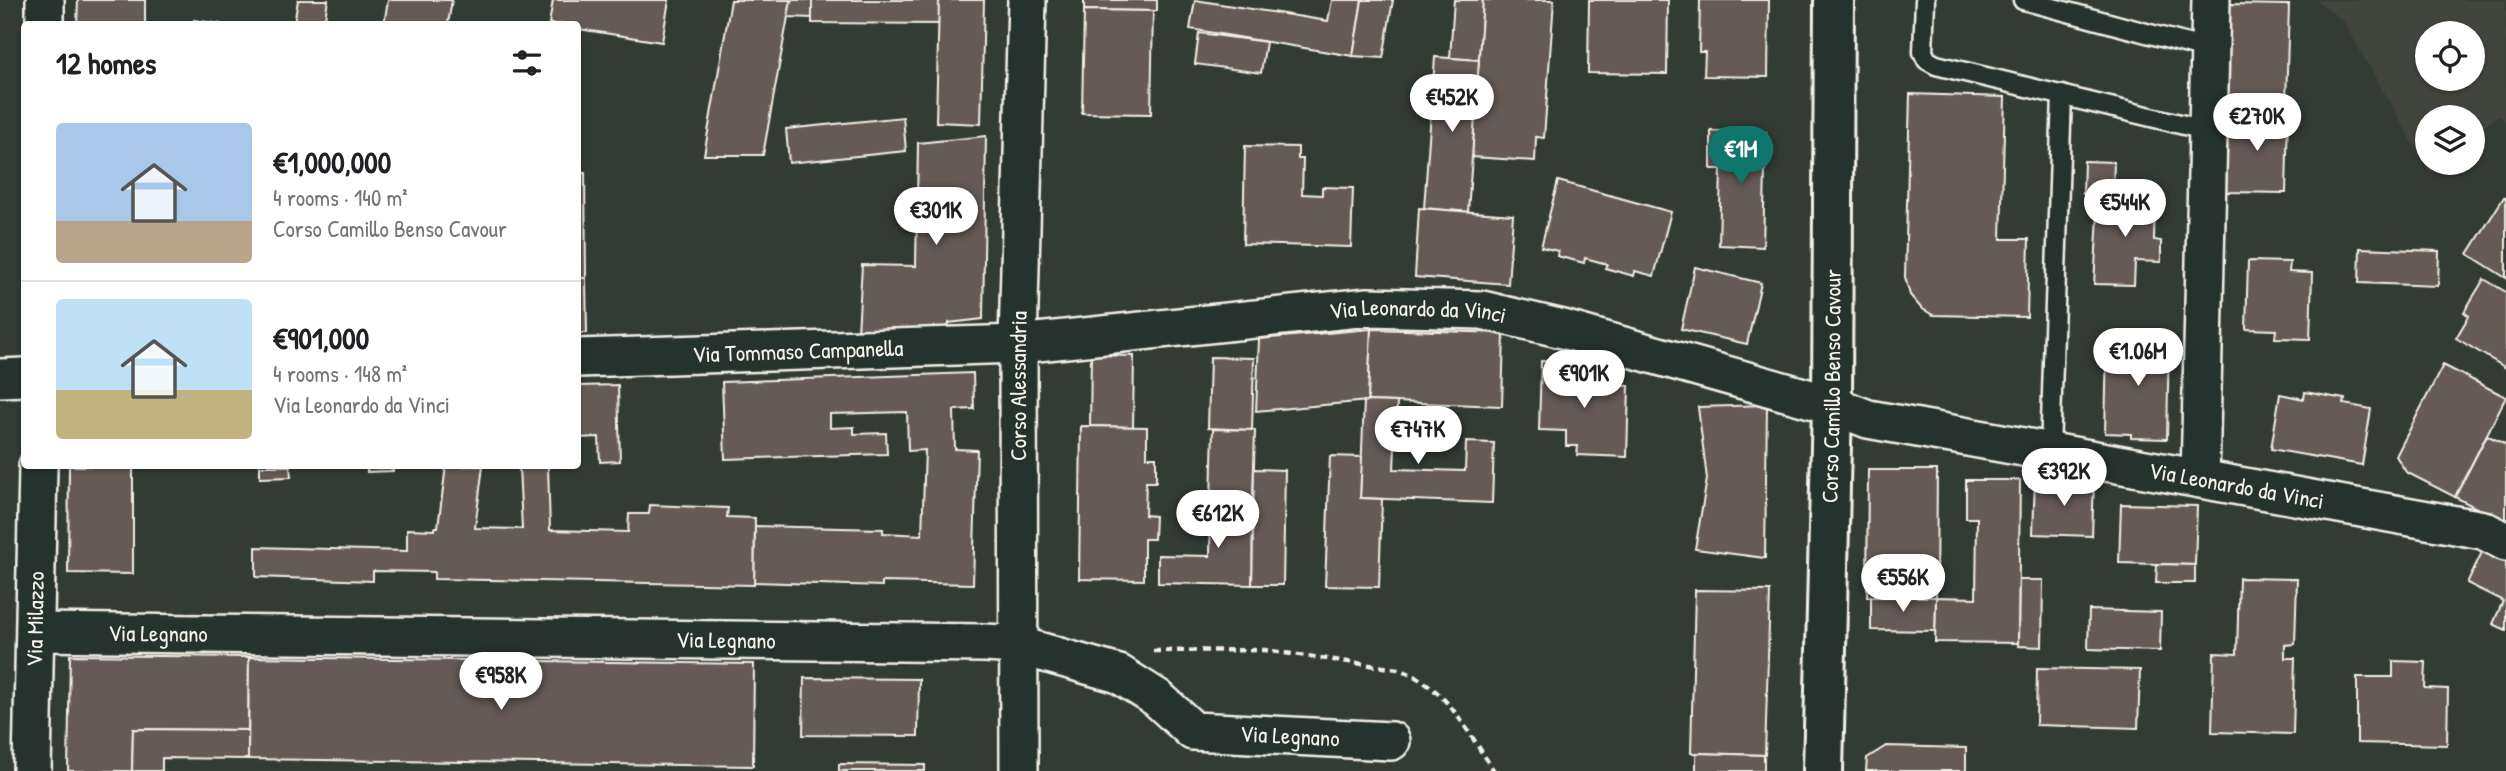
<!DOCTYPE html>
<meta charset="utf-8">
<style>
body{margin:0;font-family:"Patrick Hand",sans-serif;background:#f6f6f6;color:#202124;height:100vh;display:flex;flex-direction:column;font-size:26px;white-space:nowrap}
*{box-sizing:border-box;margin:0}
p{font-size:23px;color:#757577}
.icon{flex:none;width:38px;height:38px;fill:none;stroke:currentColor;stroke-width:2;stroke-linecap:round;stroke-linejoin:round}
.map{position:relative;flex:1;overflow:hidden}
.sheet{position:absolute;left:21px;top:21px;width:560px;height:448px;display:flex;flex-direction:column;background:#fff;border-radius:7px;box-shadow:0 2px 5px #0004}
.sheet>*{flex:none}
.buttons{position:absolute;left:2415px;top:21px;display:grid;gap:14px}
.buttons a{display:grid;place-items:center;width:70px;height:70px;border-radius:50%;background:#fff;box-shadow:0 2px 5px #0004;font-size:35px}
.price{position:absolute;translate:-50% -60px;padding:0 16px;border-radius:24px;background:#fff;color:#222;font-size:23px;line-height:46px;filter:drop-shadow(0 2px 4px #0008)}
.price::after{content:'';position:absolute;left:50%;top:42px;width:21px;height:16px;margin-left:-10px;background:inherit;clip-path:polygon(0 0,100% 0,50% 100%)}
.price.selected{background:#0f766e;color:#fff}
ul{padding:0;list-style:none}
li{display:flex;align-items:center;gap:21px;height:175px;padding:0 35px}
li+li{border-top:2px solid #e0e0e0}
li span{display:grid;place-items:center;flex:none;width:196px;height:140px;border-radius:7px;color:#555}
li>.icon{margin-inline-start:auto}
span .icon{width:84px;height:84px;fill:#fffc;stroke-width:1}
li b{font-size:30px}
h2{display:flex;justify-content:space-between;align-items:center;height:84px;padding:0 35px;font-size:30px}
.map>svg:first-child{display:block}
</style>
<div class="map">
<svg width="2506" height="771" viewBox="0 0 2506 771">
<rect width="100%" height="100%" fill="#333b35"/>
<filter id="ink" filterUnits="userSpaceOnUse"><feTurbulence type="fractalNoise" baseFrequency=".0143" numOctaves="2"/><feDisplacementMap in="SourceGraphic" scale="14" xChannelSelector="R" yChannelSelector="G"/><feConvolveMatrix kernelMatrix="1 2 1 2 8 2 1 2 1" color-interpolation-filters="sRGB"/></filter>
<g filter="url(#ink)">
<!-- built -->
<path fill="#42443e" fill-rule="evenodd" d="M2316,0H2506V122L2498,115L2473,136V117H2427V163H2442L2430,173L2343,21ZM2427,33H2473V79H2427Z"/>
<!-- building -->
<g fill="#655a54" stroke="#f4f1e8" stroke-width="2">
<path d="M78,0H145V24H77Z"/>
<path d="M298,0H328L324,24H294Z"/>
<path d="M388,0H452L448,24H384Z"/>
<path d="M553,0H669L662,42L578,29V24H549Z"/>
<path d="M731,0H791L763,155H704Z"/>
<path d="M791,0H812V18L788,17Z"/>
<path d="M812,0H939V24L812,23Z"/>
<path d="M939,0H984L981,124L936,122Z"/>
<path d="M1084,0H1157V11L1084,10Z"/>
<path d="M1195,0L1328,21L1332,0H1362L1353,56L1190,29Z"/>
<path d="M1362,0H1393L1383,58L1353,56Z"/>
<path d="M1454,0H1483L1479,60L1450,58Z"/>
<path d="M1483,0H1554L1544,138L1536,137L1535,161L1472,157Z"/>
<path d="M1589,0H1668L1667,74L1588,73Z"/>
<path d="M1700,0H1769L1768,77L1704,76L1705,52H1699Z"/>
<path d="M2229,4L2289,5L2286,103L2227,102Z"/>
<path d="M1084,10L1153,11L1151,114L1082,113Z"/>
<path d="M194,20L221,24H193Z"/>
<path d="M1199,33L1266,42L1261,73L1195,64Z"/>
<path d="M1435,57L1479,60L1468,212L1424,208Z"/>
<path d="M1910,94L2005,97L2001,239H2029L2027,317L1933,315L1921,308L1910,295L1905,277Z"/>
<path d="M2228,113L2288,114L2286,193L2226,192Z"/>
<path d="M903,117L906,151L789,163L786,129Z"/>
<path d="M1711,131L1766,132L1763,247L1719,245L1721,169H1711Z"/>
<path d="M986,136L983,319L949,323L948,328L858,332L862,265L916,266L918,143Z"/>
<path d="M1245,146L1298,147V159H1303L1302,194L1322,195V187L1353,188L1351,247L1243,244Z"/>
<path d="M2084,161L2114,162L2113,194H2083Z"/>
<path d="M578,173H585L586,278H578Z"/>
<path d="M1558,181L1671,212L1654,276L1635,271L1634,276L1605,268L1607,264L1585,258L1584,263L1557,256L1558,251L1541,247Z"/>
<path d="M2504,197L2506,198V278L2468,254Z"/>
<path d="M2099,198L2155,199L2154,240L2161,241V262L2135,261L2134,285L2094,284Z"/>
<path d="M1419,208L1513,215L1508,284L1415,277Z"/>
<path d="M2360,248L2439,251L2438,286L2359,283Z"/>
<path d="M2248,261L2290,262L2289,272L2312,273L2310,339L2275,338L2276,330L2246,329Z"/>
<path d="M1695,267L1761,283L1747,344L1681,329Z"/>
<path d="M578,278H586L587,333H578Z"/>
<path d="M2484,279L2506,292V368L2456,338L2469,316L2464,312Z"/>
<path d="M1371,329L1368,401L1256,411L1259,339Z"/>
<path d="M1371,329L1504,333L1502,406L1368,401Z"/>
<path d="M2134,336H2169L2167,439L2131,438V434L2105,433L2107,344H2133Z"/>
<path d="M1091,355L1134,356L1133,427L1090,426Z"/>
<path d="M1210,357L1254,358L1252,430L1208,428Z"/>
<path d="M1541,361L1588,363V384L1629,386L1627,457L1577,455L1578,446H1566V431L1539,430Z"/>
<path d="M2443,365L2506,397L2455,497L2406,472L2396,456Z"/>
<path d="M973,373L974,409L954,410L955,449L977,450L973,584L882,582V586L754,582L755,526L883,529V533L922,535L925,450L908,451L907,412L830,414V428L854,427V434L886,433L887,454L725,459L722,382Z"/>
<path d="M618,385L620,461L600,462L599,437L578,438V386Z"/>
<path d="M2305,392L2345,399L2344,404L2371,409L2362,465L2271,449L2280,394L2304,399Z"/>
<path d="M1364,401L1397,402L1394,469L1465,471L1466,442L1494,443L1492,503L1360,498Z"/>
<path d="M1767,405L1765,558L1695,549L1707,479L1698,407Z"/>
<path d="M1081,426L1147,427V457H1156V482H1146L1145,515L1155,516L1154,539H1144V580L1079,579Z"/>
<path d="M1213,429L1255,430L1253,500L1211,499Z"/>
<path d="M2487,435L2506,445V523L2455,497Z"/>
<path d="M1330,456L1362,457L1360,498L1382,499L1379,587L1325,586Z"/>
<path d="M69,466H133V574L68,573Z"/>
<path d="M260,466H290L291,477L260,478Z"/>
<path d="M367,466H393V471L367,472Z"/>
<path d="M446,466H483L475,528L522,529L519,466H548L550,530L628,532L629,514H649L650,505L728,508L727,517L755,518L754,585L434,579V572L373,571V581L256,577V547L407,551V529L435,530V527H438Z"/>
<path d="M1254,469L1285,470L1283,585H1252Z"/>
<path d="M1868,470H1937L1936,597H1867Z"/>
<path d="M2035,479L2094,481L2092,536L2033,534Z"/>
<path d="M1966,480H2020L2018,643L1935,642L1936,597L1976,598L1977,518H1966Z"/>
<path d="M1211,499L1253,500L1252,585L1158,583V555L1210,556Z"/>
<path d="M2121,504L2197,506L2195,565L2119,563Z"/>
<path d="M2484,548L2506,558V630L2493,624L2503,601L2467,583Z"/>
<path d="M2157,564L2195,565V583H2156Z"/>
<path d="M2239,578L2297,579L2295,644L2285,645V658H2295L2293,734L2212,732L2214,653L2237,654Z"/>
<path d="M2019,580H2043L2042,647L2018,646Z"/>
<path d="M1695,590L1770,591L1765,755L1691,753Z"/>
<path d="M1871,597H1936L1935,631L1871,630Z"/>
<path d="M2089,610L2161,612L2160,651L2088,649Z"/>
<path d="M70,655L249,657L248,730L133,729L132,771H68Z"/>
<path d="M249,657L754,664L753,766L248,759Z"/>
<path d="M2393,661L2426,662L2425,688L2448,689L2447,745L2357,743V677H2393Z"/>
<path d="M2037,668L2140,670L2138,728L2036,725Z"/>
<path d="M804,678L919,679L918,736L803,735Z"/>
<path d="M133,729L248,730V759L162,758V771H132Z"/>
<path d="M1886,746L1966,748V771H1866L1867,758Z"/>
<path d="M1696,753L1764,755V771H1696Z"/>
<path d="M839,764L925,765V771H839Z"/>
</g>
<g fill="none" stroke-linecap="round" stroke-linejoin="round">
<!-- lane casing -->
<g stroke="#f4f1e8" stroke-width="23">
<g id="lane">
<path d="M1925,0L1923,52L1927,60L1936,65L2209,131"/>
<path d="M2023,0L2210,50"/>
<path d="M2050,453L2062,95"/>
</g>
</g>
<!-- street casing -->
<g stroke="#f4f1e8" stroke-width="42">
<g id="street">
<path d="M45,24V0"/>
<path id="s1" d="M578,358L1018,344L1368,307L1482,310L1563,329L1832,405L1868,419L2483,530L2506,542"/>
<path d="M0,378L24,377"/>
<path d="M2200,478L2211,0"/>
<path id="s2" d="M36,632L985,643L1017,645L1119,674L1157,698L1193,731L1391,741"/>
<path id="s3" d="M32,771L38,466"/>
<path id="s4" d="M1019,771L1018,344L1027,0"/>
</g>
</g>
<!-- secondary casing -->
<g stroke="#f4f1e8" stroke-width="44">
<g id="secondary">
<path id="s5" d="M1823,771L1832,405L1834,0"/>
</g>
</g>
<!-- path -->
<path stroke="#f4f1e8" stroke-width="4.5" stroke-dasharray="7 5" stroke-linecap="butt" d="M1153,651L1264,650L1398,669C1446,685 1467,731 1494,771"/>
<!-- lane -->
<use href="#lane" stroke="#26332d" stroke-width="18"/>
<!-- street -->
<use href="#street" stroke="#26332d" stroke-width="37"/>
<!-- secondary -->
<use href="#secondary" stroke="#26332d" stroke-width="38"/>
</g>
</g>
<g text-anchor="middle" stroke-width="6" stroke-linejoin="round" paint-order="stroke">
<!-- street labels -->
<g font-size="23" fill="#f4f1e8" stroke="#26332d">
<text dy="8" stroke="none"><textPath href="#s1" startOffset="842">Via Leonardo da Vinci</textPath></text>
<text dy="8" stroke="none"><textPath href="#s1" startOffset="220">Via Tommaso Campanella</textPath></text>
<text dy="8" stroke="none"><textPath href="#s4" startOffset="385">Corso Alessandria</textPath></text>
<text dy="8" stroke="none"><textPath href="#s5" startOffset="385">Corso Camillo Benso Cavour</textPath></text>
<text dy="8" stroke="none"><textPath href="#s1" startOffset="1682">Via Leonardo da Vinci</textPath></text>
<text dy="8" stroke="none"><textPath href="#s3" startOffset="152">Via Milazzo</textPath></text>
<text dy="8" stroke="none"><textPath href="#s2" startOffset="122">Via Legnano</textPath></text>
<text dy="8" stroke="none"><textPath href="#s2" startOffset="690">Via Legnano</textPath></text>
<text dy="8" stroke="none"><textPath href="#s2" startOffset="1278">Via Legnano</textPath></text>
</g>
</g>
</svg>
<div class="buttons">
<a><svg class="icon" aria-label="locate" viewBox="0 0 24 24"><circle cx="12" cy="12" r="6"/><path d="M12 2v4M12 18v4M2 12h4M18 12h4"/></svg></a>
<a><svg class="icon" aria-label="layers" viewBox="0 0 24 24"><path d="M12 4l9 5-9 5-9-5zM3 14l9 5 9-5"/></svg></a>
</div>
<b class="price" style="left:1452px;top:134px">€452K</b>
<b class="price" style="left:2257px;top:153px">€270K</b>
<b class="price selected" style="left:1741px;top:186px">€1M</b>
<b class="price" style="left:2125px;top:239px">€544K</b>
<b class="price" style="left:936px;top:247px">€301K</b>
<b class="price" style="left:2138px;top:388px">€1.06M</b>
<b class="price" style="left:1584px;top:410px">€901K</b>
<b class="price" style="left:1418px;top:466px">€747K</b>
<b class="price" style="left:2064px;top:508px">€392K</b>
<b class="price" style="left:1218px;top:550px">€612K</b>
<b class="price" style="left:1903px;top:614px">€556K</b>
<b class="price" style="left:501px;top:712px">€958K</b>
<section class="sheet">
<h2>12 homes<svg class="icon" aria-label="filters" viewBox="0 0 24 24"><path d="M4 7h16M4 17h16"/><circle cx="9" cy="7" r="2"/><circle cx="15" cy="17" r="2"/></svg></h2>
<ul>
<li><span style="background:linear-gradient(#a9c7e8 70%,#b9a48a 0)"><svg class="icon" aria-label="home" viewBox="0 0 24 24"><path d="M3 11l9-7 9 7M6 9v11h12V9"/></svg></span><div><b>€1,000,000</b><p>4 rooms · 140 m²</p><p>Corso Camillo Benso Cavour</p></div></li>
<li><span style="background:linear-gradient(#bfe0f5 65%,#c2b280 0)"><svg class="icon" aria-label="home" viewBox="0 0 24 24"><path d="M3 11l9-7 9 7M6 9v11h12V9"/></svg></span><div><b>€901,000</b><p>4 rooms · 148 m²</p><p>Via Leonardo da Vinci</p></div></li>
</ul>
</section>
</div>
